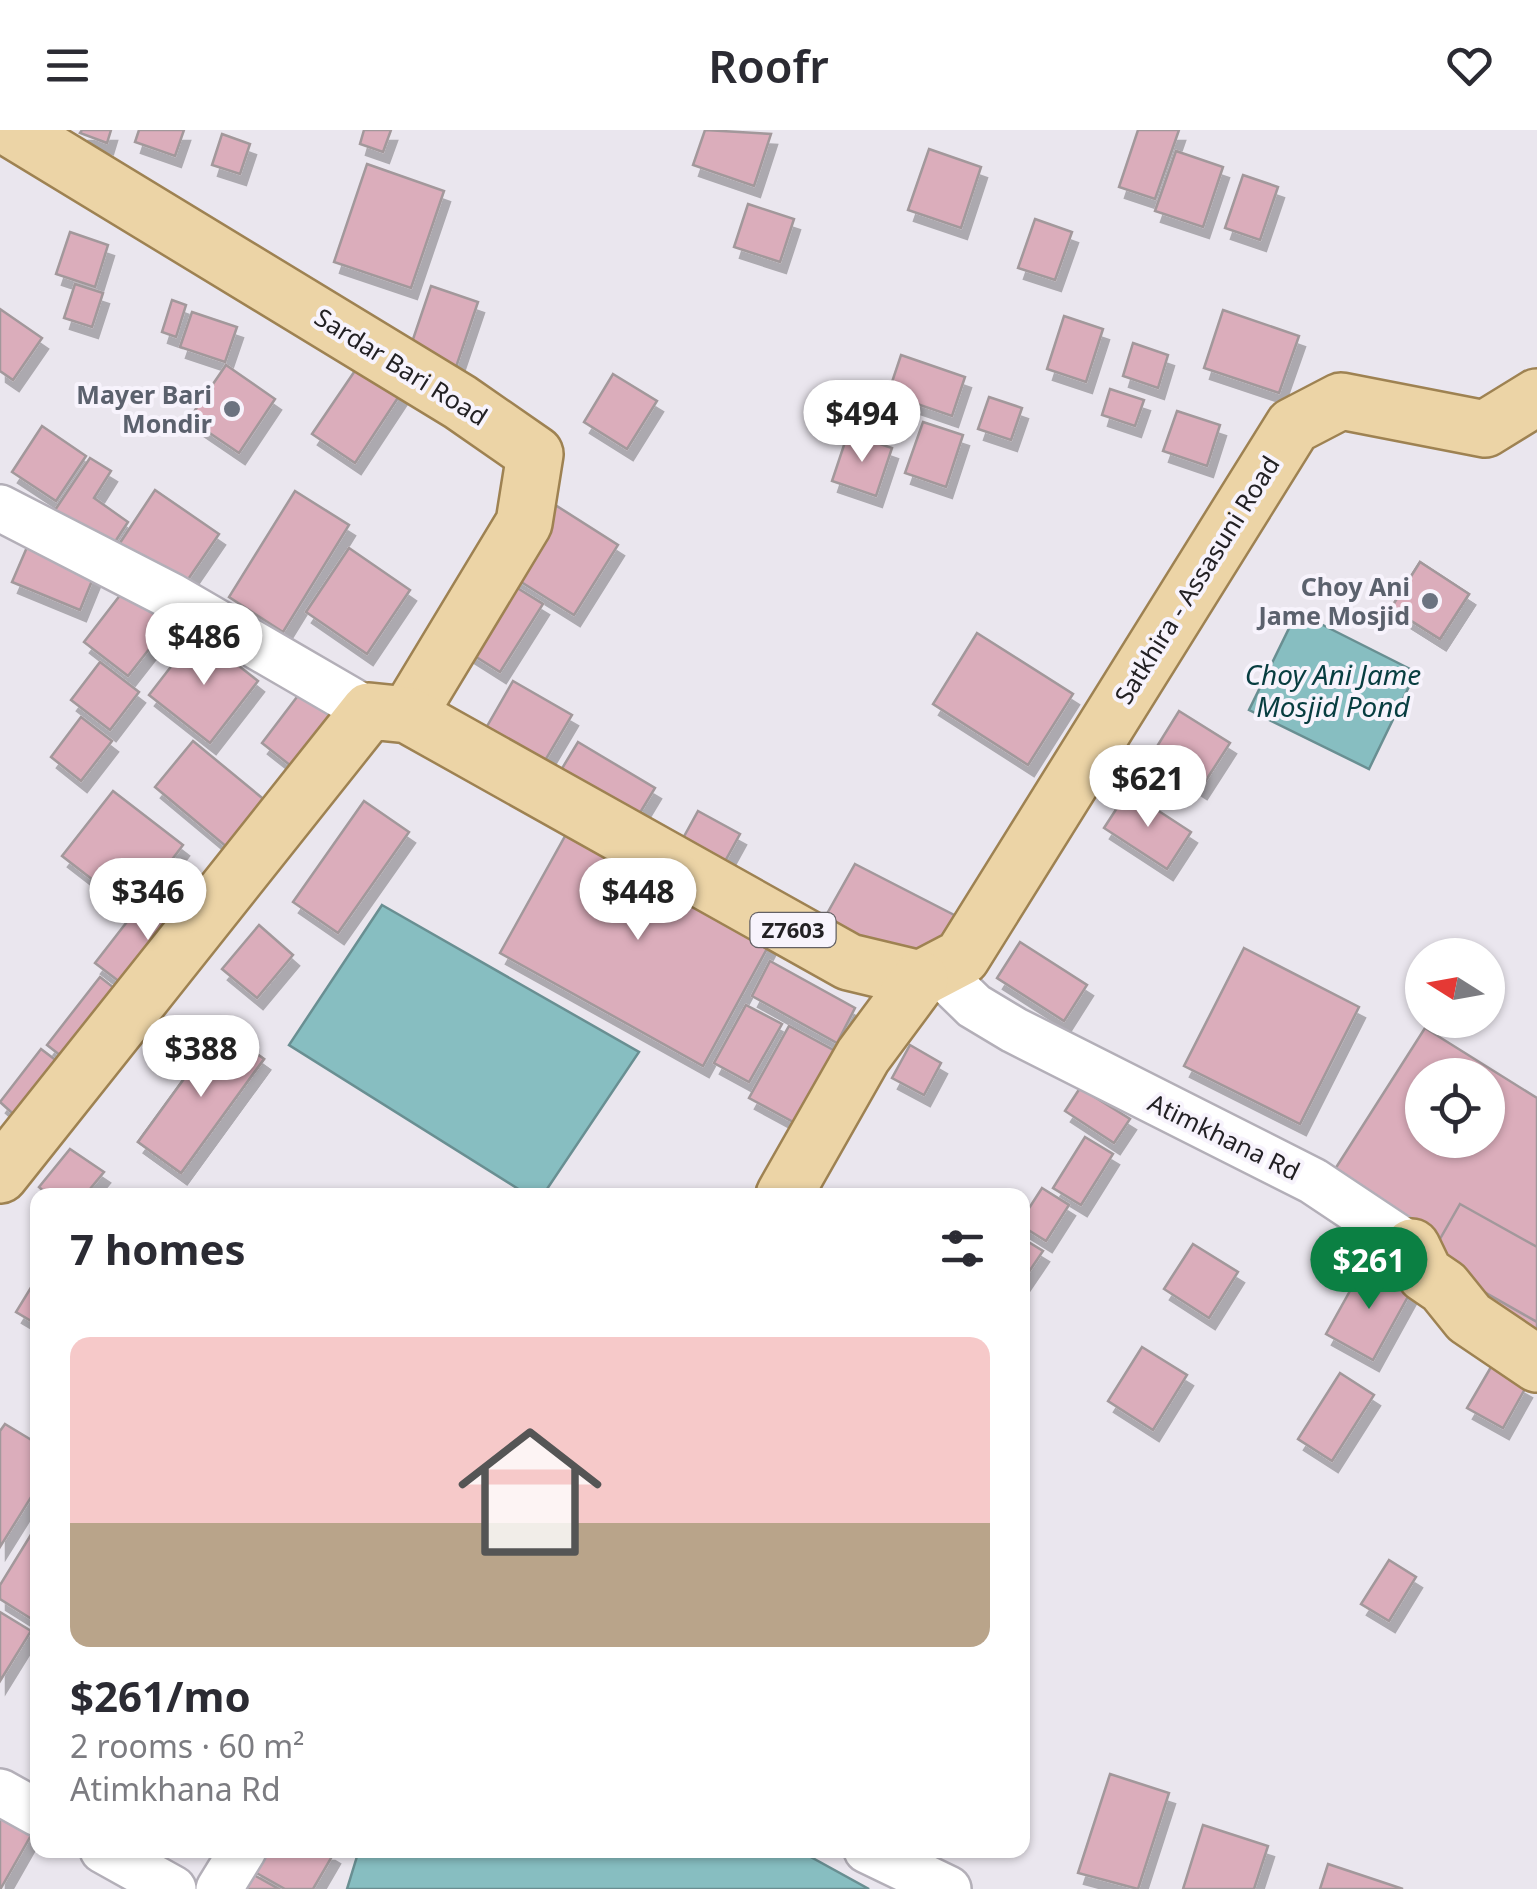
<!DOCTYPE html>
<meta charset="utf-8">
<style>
body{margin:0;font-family:"Noto Sans",sans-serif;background:#f2f2f3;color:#2b2b33;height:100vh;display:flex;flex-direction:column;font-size:38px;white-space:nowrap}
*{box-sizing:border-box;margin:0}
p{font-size:32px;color:#7c7c81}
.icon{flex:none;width:55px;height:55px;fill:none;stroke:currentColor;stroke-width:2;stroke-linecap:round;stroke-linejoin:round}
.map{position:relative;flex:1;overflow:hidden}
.panel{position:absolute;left:30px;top:1058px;width:1000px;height:670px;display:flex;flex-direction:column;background:#fff;border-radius:20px;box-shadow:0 2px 8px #0004}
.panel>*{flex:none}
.needle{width:65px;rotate:281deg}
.buttons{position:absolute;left:1405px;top:808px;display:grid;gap:20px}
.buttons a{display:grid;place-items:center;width:100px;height:100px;border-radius:50%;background:#fff;box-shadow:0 2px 8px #0004;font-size:50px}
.price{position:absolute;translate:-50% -85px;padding:0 22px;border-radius:35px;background:#fff;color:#222;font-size:32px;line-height:65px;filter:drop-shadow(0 2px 5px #0008)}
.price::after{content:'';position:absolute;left:50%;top:60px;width:30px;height:22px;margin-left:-15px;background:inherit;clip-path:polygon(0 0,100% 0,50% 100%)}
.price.on{background:#0b8043;color:#fff}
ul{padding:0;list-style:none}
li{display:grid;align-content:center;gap:20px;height:530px;padding:0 40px}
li+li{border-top:2px solid #e1e1e2}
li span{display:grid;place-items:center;height:310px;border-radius:20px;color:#555}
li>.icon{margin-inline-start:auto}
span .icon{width:180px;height:180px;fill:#fffc;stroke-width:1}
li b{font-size:42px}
h2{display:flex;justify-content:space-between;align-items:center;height:120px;padding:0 40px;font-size:42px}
header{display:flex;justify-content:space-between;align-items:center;height:130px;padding:0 40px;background:#fff;font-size:45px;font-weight:600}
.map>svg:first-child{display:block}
</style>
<header><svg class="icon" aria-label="menu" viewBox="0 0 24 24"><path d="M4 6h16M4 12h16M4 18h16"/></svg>Roofr<svg class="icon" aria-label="heart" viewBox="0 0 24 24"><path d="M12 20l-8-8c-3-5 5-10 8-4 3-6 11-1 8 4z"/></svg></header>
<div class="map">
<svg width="1537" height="1759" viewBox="0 0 1537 1759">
<defs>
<filter id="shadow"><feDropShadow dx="6" dy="11" stdDeviation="0" flood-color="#0004"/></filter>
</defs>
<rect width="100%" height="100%" fill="#eae6ee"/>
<!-- water -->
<g fill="#87bec1" stroke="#698f92" stroke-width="2.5">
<path d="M1297,482L1416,542L1369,639L1249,580Z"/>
<path d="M382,775L639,922L543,1065H528L289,915Z"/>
<path d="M359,1720H798L869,1759H347Z"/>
</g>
<!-- building -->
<g fill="#dbadbb" stroke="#a2989b" stroke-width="2.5" fill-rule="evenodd" filter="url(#shadow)">
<path d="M82,0H111L107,13L80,3Z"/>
<path d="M139,0H184L175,26L135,12Z"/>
<path d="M364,0H391L383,22L360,14Z"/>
<path d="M705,0L771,4L754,56L693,35Z"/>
<path d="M1138,0H1179L1155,69L1119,57Z"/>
<path d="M222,4L250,14L240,44L212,35Z"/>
<path d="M929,19L981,37L961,98L908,80Z"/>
<path d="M1176,21L1223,37L1203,97L1155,81Z"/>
<path d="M367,34L444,61L411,158L334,132Z"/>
<path d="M1243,45L1278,57L1260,110L1225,98Z"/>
<path d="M748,74L794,89L780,132L734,117Z"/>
<path d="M1035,89L1072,102L1055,150L1018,138Z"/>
<path d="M70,102L108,115L95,157L56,144Z"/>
<path d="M75,154L103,163L92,197L64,188Z"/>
<path d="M431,156L478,172L455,240L408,224Z"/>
<path d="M172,170L186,175L176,207L162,202Z"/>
<path d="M0,179L42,208L13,250L0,241Z"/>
<path d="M1223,180L1299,206L1279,263L1204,238Z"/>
<path d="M192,182L237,197L225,232L180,217Z"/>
<path d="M1064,186L1103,199L1086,252L1047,239Z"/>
<path d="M1133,213L1168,225L1158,258L1123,246Z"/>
<path d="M901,225L965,247L952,286L888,264Z"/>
<path d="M365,226L407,254L355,333L312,304Z"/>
<path d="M226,235L275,269L239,323L189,289Z"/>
<path d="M613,244L657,271L627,319L584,292Z"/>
<path d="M1110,259L1144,270L1135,296L1102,285Z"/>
<path d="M989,267L1022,278L1011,310L978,299Z"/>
<path d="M1177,281L1220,295L1207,336L1163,321Z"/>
<path d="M923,292L963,305L946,357L905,343Z"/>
<path d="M42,296L86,326L56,371L12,342Z"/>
<path d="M848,303L892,318L876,366L832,351Z"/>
<path d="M90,328L111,341L94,368L128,392L105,427L49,389Z"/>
<path d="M155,360L219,404L178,464L114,422Z"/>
<path d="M295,361L349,395L283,502L229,467Z"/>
<path d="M538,364L618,415L574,485L494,435Z"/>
<path d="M31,408L98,436L80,480L12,452Z"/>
<path d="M349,418L410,460L367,524L306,482Z"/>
<path d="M1420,432L1469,464L1440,509L1391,478Z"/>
<path d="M1420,432L1469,464L1440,509L1391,478Z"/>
<path d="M490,441L543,474L500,542L448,509Z"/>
<path d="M131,451L175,486L128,546L84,512Z"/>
<path d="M197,503L258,551L210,613L149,565Z"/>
<path d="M977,503L1073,564L1028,635L933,574Z"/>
<path d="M100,532L139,562L110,600L71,570Z"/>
<path d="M513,551L572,585L540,639L482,605Z"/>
<path d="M303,559L351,597L310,651L262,613Z"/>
<path d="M1179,581L1230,613L1201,658L1151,626Z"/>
<path d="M81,587L112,611L81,651L51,627Z"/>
<path d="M193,611L267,672L228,718L155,657Z"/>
<path d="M578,612L655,658L632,696L555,650Z"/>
<path d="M113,661L183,715L133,781L62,726Z"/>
<path d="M1128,661L1191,702L1167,739L1104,698Z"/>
<path d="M364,671L409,702L338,803L293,772Z"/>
<path d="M698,681L740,704L718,744L676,721Z"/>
<path d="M574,690L776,802L703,936L500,823Z"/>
<path d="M855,734L958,787L930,831L819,798Z"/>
<path d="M154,757L201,793L142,869L95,833Z"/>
<path d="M259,795L293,825L257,868L222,839Z"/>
<path d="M1020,812L1087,855L1064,891L997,848Z"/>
<path d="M1244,818L1359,877L1300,994L1184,936Z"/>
<path d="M770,831L855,878L837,913L752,866Z"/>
<path d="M100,847L132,872L79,940L47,915Z"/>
<path d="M746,875L782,894L749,952L714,933Z"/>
<path d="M789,896L837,922L797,994L749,968Z"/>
<path d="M221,898L264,929L181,1043L138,1012Z"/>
<path d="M221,898L264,929L181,1043L138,1012Z"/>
<path d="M1425,898L1537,968V1219L1330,1047ZM1422,945H1488V1010H1422Z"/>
<path d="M910,915L941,933L924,965L892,948Z"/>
<path d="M41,919L74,944L31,1000L0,972Z"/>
<path d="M1080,958L1130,989L1114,1013L1065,981Z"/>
<path d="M1085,1007L1113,1024L1081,1075L1053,1058Z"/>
<path d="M70,1019L104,1042L85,1065H48L39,1057Z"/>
<path d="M1042,1058L1069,1075L1046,1111L1022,1096V1089Z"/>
<path d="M1460,1074L1537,1117V1192L1428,1130Z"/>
<path d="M1022,1108L1043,1121L1022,1152Z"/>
<path d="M1193,1114L1238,1142L1209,1188L1164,1159Z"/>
<path d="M1365,1134L1411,1161L1373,1230L1326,1204Z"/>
<path d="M38,1146V1195L16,1182Z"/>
<path d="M1142,1217L1187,1245L1153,1300L1108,1271Z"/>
<path d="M1491,1237L1526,1257L1503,1298L1467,1278Z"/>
<path d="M1340,1243L1374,1265L1332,1331L1298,1309Z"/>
<path d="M5,1294L38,1314V1356L0,1417V1301Z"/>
<path d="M32,1403L38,1406V1493L0,1469V1455Z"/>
<path d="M1389,1430L1416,1447L1389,1491L1361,1474Z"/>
<path d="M0,1482L31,1501L0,1551Z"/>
<path d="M1110,1644L1169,1663L1138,1759L1078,1743Z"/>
<path d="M0,1681L34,1700L1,1758L0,1757Z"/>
<path d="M1203,1695L1268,1716L1254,1759H1183Z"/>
<path d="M265,1720H329L334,1723L313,1759H285L253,1741Z"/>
<path d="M1328,1734L1403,1759H1320Z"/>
<path d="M245,1740L279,1759H235Z"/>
</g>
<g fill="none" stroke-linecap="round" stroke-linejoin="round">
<!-- minor casing -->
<g stroke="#b3afb8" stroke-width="50">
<g id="minor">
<path d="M0,378L171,466L369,581"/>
<path d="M937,840L974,876L1014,900L1313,1051L1412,1117"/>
<path d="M0,1662L38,1683"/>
<path d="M103,1720L173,1759"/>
<path d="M867,1720L948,1759"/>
<path d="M219,1759L243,1720"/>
</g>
</g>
<!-- major casing -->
<g stroke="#9e8252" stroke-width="60">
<g id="major">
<path d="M13,0L460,272L535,324L524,393L408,585"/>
<path d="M0,1045L369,581L408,585L849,832L920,849L962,827L1293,296L1341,271L1485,299L1537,267"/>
<path d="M784,1065L863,926L920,849"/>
<path d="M1412,1117L1425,1144L1444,1157L1469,1188L1537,1234"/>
</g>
</g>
<!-- minor -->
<use href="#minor" stroke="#fff" stroke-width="45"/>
<!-- major -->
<use href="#major" stroke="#ecd4a6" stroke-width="55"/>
</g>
<!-- markers -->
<g fill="#6b7280" stroke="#f7f3fc" stroke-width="4">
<circle cx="232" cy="279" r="10"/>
<circle cx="1430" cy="471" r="10"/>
</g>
<g text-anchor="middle" stroke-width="8" stroke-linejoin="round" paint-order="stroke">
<!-- shield labels -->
<rect fill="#f7f3fc" stroke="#636065" stroke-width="2.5" x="750.5" y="783" width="85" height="34" rx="8"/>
<g font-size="22" font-weight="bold" fill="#232124">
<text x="793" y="808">Z7603</text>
</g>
<!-- street labels -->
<g font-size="25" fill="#232124" stroke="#f7f3fc">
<text transform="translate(401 237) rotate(32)" y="9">Sardar Bari Road</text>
<text transform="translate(1197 450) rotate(-58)" y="9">Satkhira - Assasuni Road</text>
<text transform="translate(1224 1007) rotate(26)" y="9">Atimkhana Rd</text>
</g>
<!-- worship labels -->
<g font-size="25" font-weight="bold" fill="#5b616d" stroke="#f7f3fc" text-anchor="end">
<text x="212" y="274">Mayer Bari<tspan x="212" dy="29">Mondir</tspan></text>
<text x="1410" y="466">Choy Ani<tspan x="1410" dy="29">Jame Mosjid</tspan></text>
</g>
<!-- water labels -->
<g font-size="28" font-style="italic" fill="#073d40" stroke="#f7f3fc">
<text x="1333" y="555">Choy Ani Jame<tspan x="1333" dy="32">Mosjid Pond</tspan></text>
</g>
</g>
</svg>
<div class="buttons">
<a><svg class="needle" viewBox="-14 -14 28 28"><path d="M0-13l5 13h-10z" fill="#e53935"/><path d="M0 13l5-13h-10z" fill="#7c7c81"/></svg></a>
<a><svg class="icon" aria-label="locate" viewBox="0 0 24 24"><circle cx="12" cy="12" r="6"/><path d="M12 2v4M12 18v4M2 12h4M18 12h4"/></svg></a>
</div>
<b class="price" style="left:862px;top:335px">$494</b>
<b class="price" style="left:204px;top:558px">$486</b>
<b class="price" style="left:1148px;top:700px">$621</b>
<b class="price" style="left:148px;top:813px">$346</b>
<b class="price" style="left:638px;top:813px">$448</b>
<b class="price" style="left:201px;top:970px">$388</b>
<b class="price on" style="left:1369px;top:1182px">$261</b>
<section class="panel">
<h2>7 homes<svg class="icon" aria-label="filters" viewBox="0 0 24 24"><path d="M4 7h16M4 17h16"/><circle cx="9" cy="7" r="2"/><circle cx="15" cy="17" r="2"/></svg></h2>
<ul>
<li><span style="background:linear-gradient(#f6c9c9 60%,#b9a48a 0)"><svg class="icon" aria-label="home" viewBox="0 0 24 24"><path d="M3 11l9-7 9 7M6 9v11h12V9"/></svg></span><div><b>$261/mo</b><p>2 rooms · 60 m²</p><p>Atimkhana Rd</p></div></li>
</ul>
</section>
</div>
